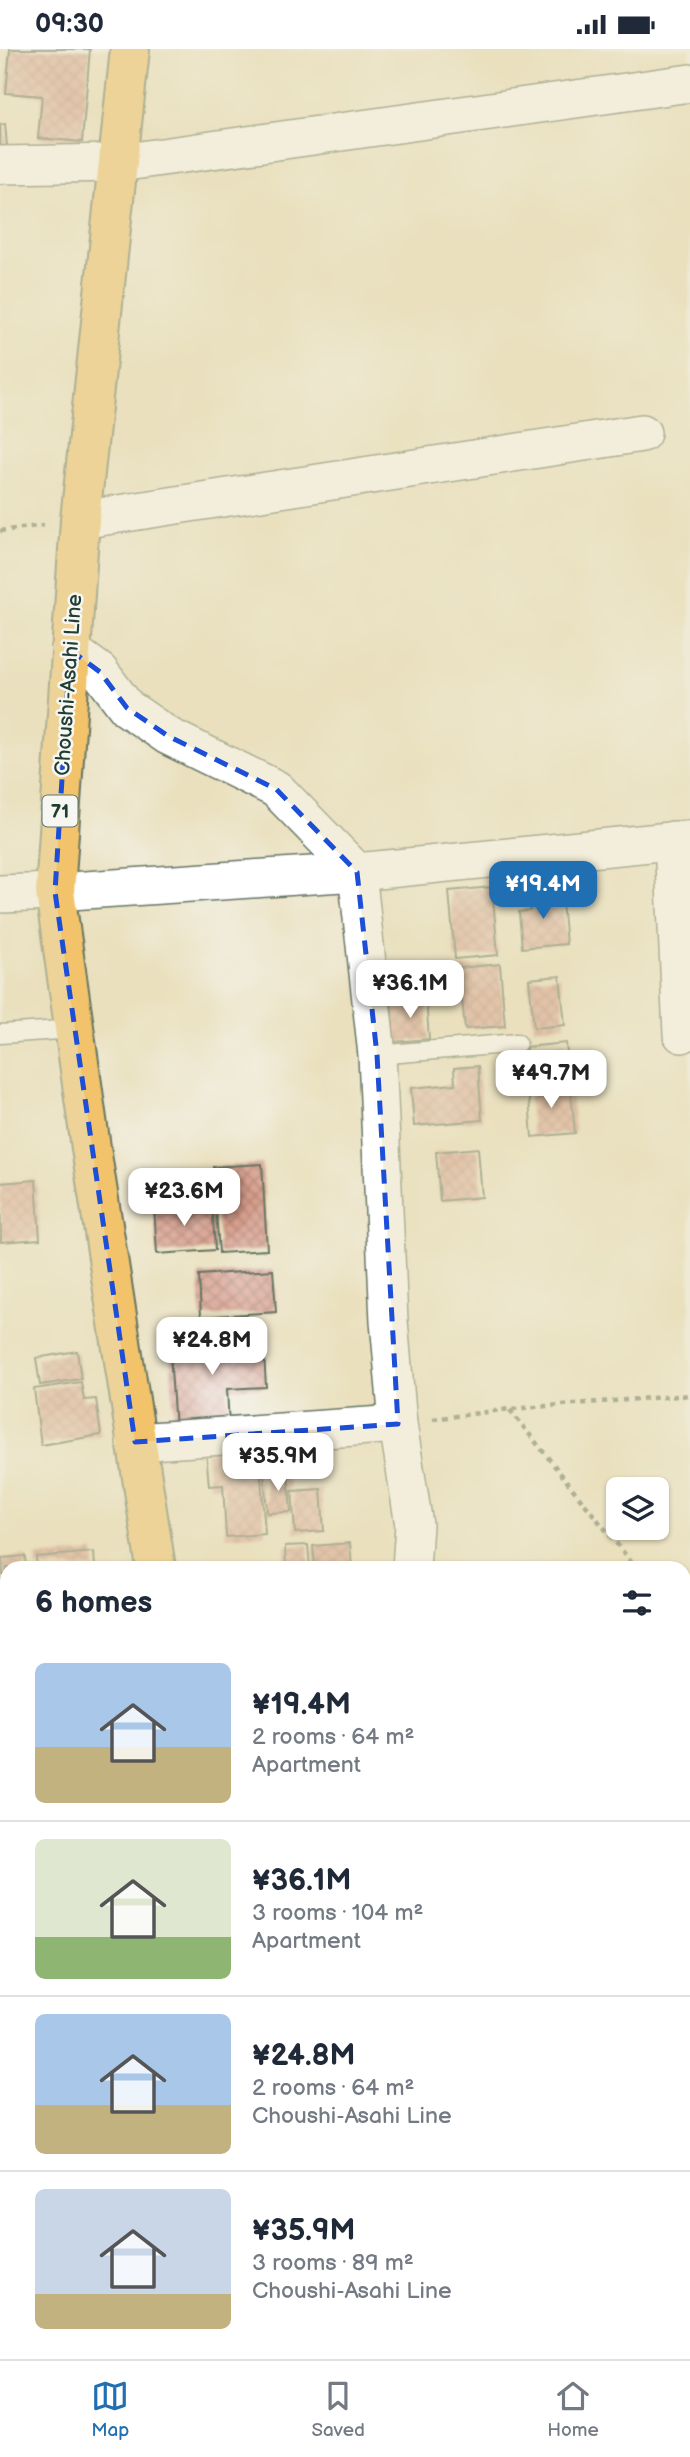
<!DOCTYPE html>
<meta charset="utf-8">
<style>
body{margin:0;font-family:"Balsamiq Sans",sans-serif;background:#f2f2f3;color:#1f2937;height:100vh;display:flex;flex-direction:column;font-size:26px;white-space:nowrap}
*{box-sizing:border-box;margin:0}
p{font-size:23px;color:#747a83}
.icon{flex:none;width:38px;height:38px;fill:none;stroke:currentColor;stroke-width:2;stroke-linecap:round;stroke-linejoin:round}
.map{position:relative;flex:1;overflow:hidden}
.side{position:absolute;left:0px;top:1512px;width:691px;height:798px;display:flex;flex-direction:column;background:#fff;border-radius:21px 21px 0 0;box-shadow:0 2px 5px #0004}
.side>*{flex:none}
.controls{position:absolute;left:606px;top:1428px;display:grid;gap:14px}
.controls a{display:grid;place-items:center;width:63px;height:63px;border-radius:10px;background:#fff;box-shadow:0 2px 5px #0004;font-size:35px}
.price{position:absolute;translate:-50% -60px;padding:0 16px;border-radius:14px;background:#fff;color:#222;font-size:23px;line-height:46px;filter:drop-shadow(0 2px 4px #0008)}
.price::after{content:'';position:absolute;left:50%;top:42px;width:21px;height:16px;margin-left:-10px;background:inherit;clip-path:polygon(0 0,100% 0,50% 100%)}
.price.on{background:#1f6fb2;color:#fff}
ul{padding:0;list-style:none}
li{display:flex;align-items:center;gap:21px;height:175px;padding:0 35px}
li+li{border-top:2px solid #e0e1e3}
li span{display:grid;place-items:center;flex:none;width:196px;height:140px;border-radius:10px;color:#555}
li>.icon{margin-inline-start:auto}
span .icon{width:84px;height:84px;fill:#fffc;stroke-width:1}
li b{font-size:30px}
h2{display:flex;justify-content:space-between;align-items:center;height:84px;padding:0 35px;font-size:30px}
.status{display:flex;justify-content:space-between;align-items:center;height:49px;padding:0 35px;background:#fff;direction:ltr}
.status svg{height:19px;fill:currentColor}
.tabs{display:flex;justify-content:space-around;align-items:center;height:98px;border-top:2px solid #e0e1e3;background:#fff;font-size:19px;color:#747a83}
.tabs a{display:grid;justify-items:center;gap:4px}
.tabs .on{color:#1f6fb2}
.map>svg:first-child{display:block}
</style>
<div class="status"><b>09:30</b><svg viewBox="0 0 49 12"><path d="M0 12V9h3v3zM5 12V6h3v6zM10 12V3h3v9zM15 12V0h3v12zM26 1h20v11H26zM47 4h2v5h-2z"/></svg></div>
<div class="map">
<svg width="690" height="2310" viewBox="0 0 690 2310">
<defs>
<pattern id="building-cross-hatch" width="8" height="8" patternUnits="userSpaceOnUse" patternTransform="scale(1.75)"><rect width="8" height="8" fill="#d99f8d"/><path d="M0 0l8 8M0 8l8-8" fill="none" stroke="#af8374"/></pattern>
</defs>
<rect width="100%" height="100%" fill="#f6f6f2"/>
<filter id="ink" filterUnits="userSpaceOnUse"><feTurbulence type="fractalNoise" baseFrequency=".0143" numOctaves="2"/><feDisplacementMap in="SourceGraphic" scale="14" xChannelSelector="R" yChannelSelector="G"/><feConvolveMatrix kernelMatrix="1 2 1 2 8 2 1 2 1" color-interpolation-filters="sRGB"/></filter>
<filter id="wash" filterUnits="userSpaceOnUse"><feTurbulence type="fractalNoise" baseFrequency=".00686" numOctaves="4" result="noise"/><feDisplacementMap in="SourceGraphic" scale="28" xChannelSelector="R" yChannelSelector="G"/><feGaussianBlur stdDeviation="1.57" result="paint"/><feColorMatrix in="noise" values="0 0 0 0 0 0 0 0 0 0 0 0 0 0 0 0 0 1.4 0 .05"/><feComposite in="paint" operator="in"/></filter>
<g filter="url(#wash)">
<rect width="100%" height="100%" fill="#eae0bd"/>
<g id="blocks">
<!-- building -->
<g fill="url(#building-cross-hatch)">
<path d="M10,0H90L82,93L38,89L42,47L6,44Z"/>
<path d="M5,75L7,97L0,98V76Z"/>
<path d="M492,838L498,906L455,910L449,842Z"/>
<path d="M561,842L566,895L522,899L519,863L530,862L529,845Z"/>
<path d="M500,915L505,977L465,980L459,919Z"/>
<path d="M560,927L565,976L534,979L529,930Z"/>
<path d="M426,949L429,990L394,993L391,952Z"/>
<path d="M566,994L569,1027L529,1030L526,998Z"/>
<path d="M478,1017L482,1071L414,1077L411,1039L455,1035L454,1019Z"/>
<path d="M570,1034L575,1084L532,1088L528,1038Z"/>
<path d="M478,1099L482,1148L440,1152L436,1103Z"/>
<path d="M262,1115L267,1201L219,1204L213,1118Z"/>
<path d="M194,1123L196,1151L137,1155L135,1127Z"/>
<path d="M36,1131L40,1190L1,1193L0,1134Z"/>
<path d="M212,1153L215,1201L157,1205L154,1157Z"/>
<path d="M273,1221L276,1263L201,1268L199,1226Z"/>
<path d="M219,1286L220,1305L225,1304L224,1290L263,1287L266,1338L227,1340L229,1376L175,1380L169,1289Z"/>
<path d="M77,1302L81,1330L40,1336L36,1309Z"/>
<path d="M81,1333L84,1351L96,1350L101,1386L41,1396L34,1340Z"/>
<path d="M259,1399L265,1485L226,1488L223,1436L209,1437L206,1403Z"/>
<path d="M288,1423L291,1463L267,1464L264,1424Z"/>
<path d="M321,1440L324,1482L295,1484L292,1442Z"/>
<path d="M350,1494L352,1519H315L313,1497Z"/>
<path d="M308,1496L310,1519H286L285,1497Z"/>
<path d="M94,1503L95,1519H37L36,1508Z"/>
<path d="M25,1507L26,1519H7V1526H3L2,1509Z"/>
<path d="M0,1696H3L7,1740V1748H0Z"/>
<path d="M5,1810L7,1839L0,1841V1811Z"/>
<path d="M690,2138V2202L684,2194V2142Z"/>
<path d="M590,2303H610L612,2310H572Z"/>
<path d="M621,2303H656L657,2305L645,2310H623Z"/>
</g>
</g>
</g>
<g filter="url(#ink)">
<use href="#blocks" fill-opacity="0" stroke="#667664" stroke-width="2"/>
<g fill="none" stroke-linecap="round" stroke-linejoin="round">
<!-- service casing -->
<g stroke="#667664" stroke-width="21">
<g id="service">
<path d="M0,985L75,980"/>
<path d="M377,1006L517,994"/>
<path d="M0,1761H7"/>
<path d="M684,2101L690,2108"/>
</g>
</g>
<!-- minor casing -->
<g stroke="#667664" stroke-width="40">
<g id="minor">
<path d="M0,116L119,114L690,34"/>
<path d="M80,471L642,384"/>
<path d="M70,601L100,623L127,659L168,687L276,740L357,823L377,1006L389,1272L398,1375L414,1476L411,1519"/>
<path d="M673,791L682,985"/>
<path d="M0,845L55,843L357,823L690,790"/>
<path d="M135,1393L398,1375"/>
<path d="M0,1610L7,1609"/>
<path d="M0,2033H7"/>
<path d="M0,2260L7,2255"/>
<path d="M684,2263L690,2267"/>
<path d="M44,2303L50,2310"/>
</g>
</g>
<!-- primary casing -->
<g stroke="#667664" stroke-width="42">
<g id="primary">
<path d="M130,0L80,471L55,843L91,1099L156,1519"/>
<path d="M362,2303L364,2310"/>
</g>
</g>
<!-- path -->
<g stroke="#667664" stroke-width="4.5" stroke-dasharray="5 5" stroke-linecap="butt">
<path d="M0,482L44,476"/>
<path d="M510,1361L636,1519"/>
<path d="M433,1370L510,1360L690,1346"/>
<path d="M684,1580L690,1587"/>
</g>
<!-- service -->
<use href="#service" stroke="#fff" stroke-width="18"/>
<!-- minor -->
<use href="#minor" stroke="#fff" stroke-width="37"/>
<!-- primary -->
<use href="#primary" stroke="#f2c36a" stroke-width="38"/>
</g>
</g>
<!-- marked area -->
<path d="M0 0H690V2310H0ZM70,601L100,623L127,659L168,687L276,740L357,823L377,1006L398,1375L135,1393L55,843Z" fill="#eae0bd" fill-opacity=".55" fill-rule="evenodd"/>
<path fill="none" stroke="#1d4ed8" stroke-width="5" stroke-dasharray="14 9" stroke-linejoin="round" d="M70,601L100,623L127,659L168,687L276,740L357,823L377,1006L398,1375L135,1393L55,843Z"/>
<g text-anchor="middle" stroke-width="5" stroke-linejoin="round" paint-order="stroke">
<!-- shield labels -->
<rect fill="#f6f6f2" stroke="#60746d" stroke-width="2" x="42.5" y="746.5" width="35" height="31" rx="5"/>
<g font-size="19" font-weight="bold" fill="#1f3d34">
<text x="60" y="769">71</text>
</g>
<!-- street labels -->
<g font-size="21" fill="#1f3d34" stroke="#f6f6f2">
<text transform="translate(68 636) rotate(-86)" y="7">Choushi-Asahi Line</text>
</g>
</g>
</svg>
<div class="controls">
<a><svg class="icon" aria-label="layers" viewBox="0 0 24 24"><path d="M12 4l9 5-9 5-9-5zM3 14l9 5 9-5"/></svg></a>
</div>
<b class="price on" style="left:543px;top:872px">¥19.4M</b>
<b class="price" style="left:410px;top:971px">¥36.1M</b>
<b class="price" style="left:551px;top:1061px">¥49.7M</b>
<b class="price" style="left:184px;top:1179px">¥23.6M</b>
<b class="price" style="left:212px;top:1328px">¥24.8M</b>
<b class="price" style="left:278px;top:1444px">¥35.9M</b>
<section class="side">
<h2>6 homes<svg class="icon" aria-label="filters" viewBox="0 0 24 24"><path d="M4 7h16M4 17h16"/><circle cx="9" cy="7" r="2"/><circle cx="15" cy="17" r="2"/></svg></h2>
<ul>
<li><span style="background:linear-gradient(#a9c7e8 60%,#c2b280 0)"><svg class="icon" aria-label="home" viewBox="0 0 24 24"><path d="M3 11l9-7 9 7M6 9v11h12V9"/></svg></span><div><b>¥19.4M</b><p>2 rooms · 64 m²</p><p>Apartment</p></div></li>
<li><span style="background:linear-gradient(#dfe7d0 70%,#8fb573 0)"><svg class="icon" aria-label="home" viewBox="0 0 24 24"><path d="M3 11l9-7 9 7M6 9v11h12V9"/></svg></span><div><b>¥36.1M</b><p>3 rooms · 104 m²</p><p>Apartment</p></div></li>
<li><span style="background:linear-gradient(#a9c7e8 65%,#c2b280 0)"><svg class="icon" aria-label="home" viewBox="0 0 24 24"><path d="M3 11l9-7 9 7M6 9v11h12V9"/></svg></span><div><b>¥24.8M</b><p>2 rooms · 64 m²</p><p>Choushi-Asahi Line</p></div></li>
<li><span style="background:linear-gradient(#c9d6e8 75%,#c2b280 0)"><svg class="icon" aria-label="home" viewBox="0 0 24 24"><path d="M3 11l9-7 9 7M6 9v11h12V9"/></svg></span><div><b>¥35.9M</b><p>3 rooms · 89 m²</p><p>Choushi-Asahi Line</p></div></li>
</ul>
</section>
</div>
<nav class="tabs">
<a class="on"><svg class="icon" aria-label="map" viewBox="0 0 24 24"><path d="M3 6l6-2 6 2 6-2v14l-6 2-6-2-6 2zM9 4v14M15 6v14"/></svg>Map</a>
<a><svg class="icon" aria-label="saved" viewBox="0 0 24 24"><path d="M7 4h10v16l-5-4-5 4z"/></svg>Saved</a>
<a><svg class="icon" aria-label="home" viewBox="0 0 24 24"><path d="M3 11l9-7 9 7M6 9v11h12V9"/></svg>Home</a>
</nav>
